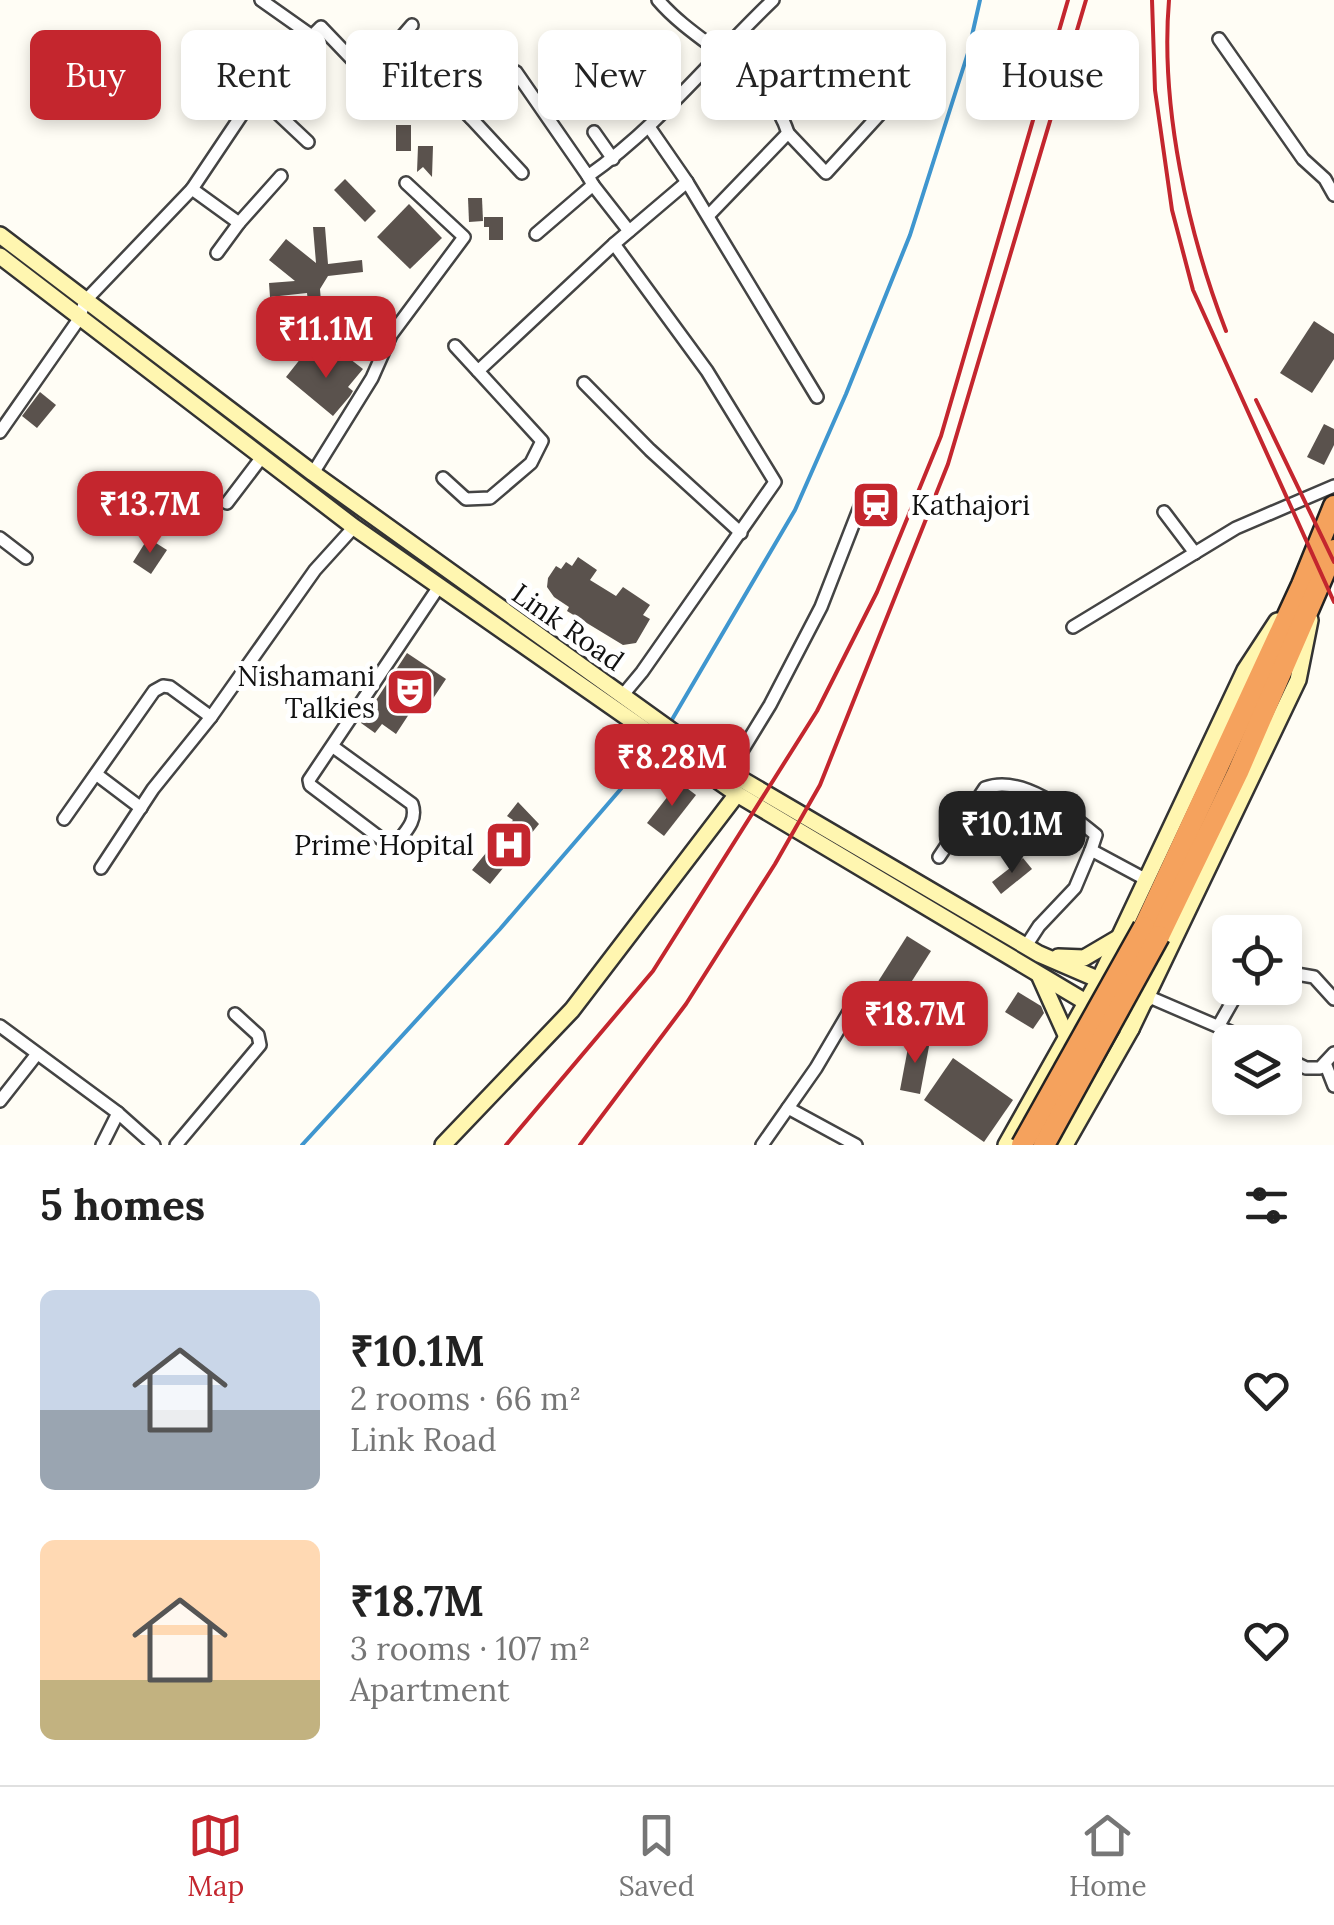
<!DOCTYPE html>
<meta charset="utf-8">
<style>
body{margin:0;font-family:Lora,serif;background:#f6f6f6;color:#222;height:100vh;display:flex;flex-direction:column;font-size:38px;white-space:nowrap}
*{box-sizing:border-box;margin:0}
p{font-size:32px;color:#767676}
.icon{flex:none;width:55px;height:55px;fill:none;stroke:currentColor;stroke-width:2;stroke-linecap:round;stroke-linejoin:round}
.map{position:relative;height:1145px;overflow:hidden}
.details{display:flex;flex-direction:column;background:#fff;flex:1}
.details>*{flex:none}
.banner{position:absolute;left:30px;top:30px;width:1275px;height:90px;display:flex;gap:20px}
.controls{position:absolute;left:1212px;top:915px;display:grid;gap:20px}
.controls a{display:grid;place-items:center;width:90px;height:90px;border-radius:15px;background:#fff;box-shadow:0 5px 15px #0003;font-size:50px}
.price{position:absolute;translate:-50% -85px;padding:0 22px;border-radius:20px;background:#c4262e;color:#fff;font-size:32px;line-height:65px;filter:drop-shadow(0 2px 5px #0008)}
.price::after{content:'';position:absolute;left:50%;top:60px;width:30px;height:22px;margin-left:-15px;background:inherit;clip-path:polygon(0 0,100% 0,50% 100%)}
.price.on{background:#222;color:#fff}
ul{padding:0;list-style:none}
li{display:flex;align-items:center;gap:30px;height:250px;padding:0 40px}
li span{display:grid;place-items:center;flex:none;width:280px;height:200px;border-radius:15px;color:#555}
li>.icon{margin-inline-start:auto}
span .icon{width:120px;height:120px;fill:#fffc;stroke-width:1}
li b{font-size:42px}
h2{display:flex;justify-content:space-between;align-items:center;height:120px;padding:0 40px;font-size:42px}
.chip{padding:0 35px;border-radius:15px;background:#fff;box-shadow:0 5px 15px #0003;font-size:35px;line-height:90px}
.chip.on{background:#c4262e;color:#fff}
.menu{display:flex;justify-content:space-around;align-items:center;height:140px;border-top:2px solid #e0e0e0;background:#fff;font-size:28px;color:#767676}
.menu a{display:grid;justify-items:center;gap:5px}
.menu .on{color:#c4262e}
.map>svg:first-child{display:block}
</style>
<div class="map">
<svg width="1334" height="1145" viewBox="0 0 1334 1145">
<rect width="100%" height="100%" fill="#fffdf5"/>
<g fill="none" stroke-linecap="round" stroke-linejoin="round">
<!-- stream -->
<g stroke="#3f96cf" stroke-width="4">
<path d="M670,723L795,510L846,394L910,235L968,53L980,0"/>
<path d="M302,1145L500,929L638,769L656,743"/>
</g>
</g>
<!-- building -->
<g fill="#5a524d">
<rect x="396" y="125" width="15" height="26"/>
<path d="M418,146H433L432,177L423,167L417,172Z"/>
<path d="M345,179L376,211L365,222L334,190Z"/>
<path d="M468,198H482L483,221L469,222Z"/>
<path d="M409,204L442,238L410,269L377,237Z"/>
<path d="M484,217H503V240H489V227H484Z"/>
<path d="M313,227H325L328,264L362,260L363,272L328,276L320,289L323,328L311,329L307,293L270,297L269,283L295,281L269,260L286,239L316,263Z"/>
<path d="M1314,321L1334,334V359L1312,393L1280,373Z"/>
<path d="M341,352L363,369L348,387L353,391L350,396L333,416L286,377L305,353L327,370Z"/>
<path d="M40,392L56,405L37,428L22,416Z"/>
<path d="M1324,424L1334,429V445L1324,465L1307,457Z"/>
<path d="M148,538L167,550L151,574L133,562Z"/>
<path d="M578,557L597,570L590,580L616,596L623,587L650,605L643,615L650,619L636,643L623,645L567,611L569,607L554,597L547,587L548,578L556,566L561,569L566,562L572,566Z"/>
<path d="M407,653L446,679L424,712L415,705L396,734L382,724L375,733L361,723Z"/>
<path d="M679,782L696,795L664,836L647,823Z"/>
<path d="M518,802L539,824L490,884L472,870L513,820L507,816Z"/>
<path d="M1023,858L1032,869L1001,894L992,882Z"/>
<path d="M907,936L931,951L891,1014L867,999Z"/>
<path d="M1018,992L1041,1006L1044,1013L1033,1029L1005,1012Z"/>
<path d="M910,1037L930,1041L920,1094L900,1090Z"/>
<path d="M953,1058L1013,1100L984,1142L924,1100Z"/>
</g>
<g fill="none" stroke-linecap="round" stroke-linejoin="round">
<!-- street casing -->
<g stroke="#444" stroke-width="16">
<g id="street">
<path d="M658,0C698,47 768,70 788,133"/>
<path d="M312,36L321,27L390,99"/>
<path d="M1219,39L1303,159L1325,179L1334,195"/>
<path d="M368,76L412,25"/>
<path d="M435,83L471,118L516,72L588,176C658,127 711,59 773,0"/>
<path d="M258,95L308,142"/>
<path d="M471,118L522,173"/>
<path d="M649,127L687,182"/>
<path d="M594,132L613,159"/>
<path d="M593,185L629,231"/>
<path d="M192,189L239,223L281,176"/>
<path d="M709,215L788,133L826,173L899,93L907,88"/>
<path d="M536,234L593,185L588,176"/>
<path d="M217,253L239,223"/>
<path d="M455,346L478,371L614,244"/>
<path d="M584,383L650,450L741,533"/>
<path d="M0,432L79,319L85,301L192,189L247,107L312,36L261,0"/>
<path d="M313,473L372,378L391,335L464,237L406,183"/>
<path d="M443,478L466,499L490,498L531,463L542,441L478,371"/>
<path d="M227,503L262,457"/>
<path d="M1164,512L1195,553"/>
<path d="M0,538L26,558"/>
<path d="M1073,627L1236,528L1334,486"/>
<path d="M622,696L642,672L775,482L707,371L614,244L687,182L817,397"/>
<path d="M332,746L412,804C418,821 405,832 395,845L388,844L310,785L309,780L438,588"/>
<path d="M729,772L770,705L821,607L865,494"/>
<path d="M96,774L141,808"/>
<path d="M64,819L154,691L163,686L170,687L211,717"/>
<path d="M939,857L985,788C1022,774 1068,812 1096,835L1091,850"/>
<path d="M101,868L153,789L211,717L315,570L354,527"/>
<path d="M1026,946L1039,926L1075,888L1091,850L1145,879"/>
<path d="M1285,972L1314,977L1334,999"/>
<path d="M1147,996L1254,1042"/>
<path d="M1219,1025L1240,988"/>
<path d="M0,1026L118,1113L154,1145"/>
<path d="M1285,1058L1306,1068H1320L1334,1053"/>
<path d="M1325,1063L1334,1086"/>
<path d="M0,1101L37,1054"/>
<path d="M788,1108L856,1145"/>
<path d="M102,1145L118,1113"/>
<path d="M176,1145L260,1045L258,1035L235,1014"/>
<path d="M762,1145L816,1068L856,1000"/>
</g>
</g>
<!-- secondary casing -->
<g stroke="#333" stroke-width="20">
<g id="secondary">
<path d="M0,235L313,473L729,772L1039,954L1146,1000"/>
<path d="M0,256L354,527L737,794L1131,1029"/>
<path d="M1058,957L1084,958L1118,938"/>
<path d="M1040,977L1067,1037"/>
<path d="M443,1145L572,1010L737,794"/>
<path d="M1006,1145L1100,978L1245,670L1277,621"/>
<path d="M1065,1145L1131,1029L1298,680L1310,620"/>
</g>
</g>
<!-- highway casing -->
<g stroke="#222" stroke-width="25">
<g id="highway">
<path d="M1144,927L1302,585L1334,506"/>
<path d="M1159,936L1238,772L1334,550"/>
</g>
</g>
<!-- street -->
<use href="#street" stroke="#fff" stroke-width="11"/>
<!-- secondary -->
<use href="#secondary" stroke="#fff6b0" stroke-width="15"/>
<!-- highway -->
<use href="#highway" stroke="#f5a25d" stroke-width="20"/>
<!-- rail -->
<g stroke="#c4262e" stroke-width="4">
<path d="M1152,0L1155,90L1172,210L1193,290L1334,602"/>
<path d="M1169,0C1160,106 1188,233 1226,331"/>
<path d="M1256,400L1334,562"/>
<path d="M506,1145L653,971L817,711L877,592L941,436L1068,0"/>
<path d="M580,1145L686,1004L775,864L820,785L948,464L1086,0"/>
</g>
<!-- highway-bridge casing -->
<g stroke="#222" stroke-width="25" stroke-linecap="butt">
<g id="highway-bridge">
<path d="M1022,1145L1144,927"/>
<path d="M1044,1145L1159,936"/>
</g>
</g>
<!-- highway-bridge -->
<use href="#highway-bridge" stroke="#f5a25d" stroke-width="20"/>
</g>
<!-- icons -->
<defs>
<g id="station-square" transform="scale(2.5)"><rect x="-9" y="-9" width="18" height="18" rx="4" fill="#c4262e" stroke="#fff"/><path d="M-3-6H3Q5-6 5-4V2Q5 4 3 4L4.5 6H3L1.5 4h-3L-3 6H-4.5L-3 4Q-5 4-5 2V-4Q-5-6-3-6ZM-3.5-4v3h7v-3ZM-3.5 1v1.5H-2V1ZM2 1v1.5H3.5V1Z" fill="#fff"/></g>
<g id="theatre-square" transform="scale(2.5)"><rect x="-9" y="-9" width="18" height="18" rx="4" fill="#c4262e" stroke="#fff"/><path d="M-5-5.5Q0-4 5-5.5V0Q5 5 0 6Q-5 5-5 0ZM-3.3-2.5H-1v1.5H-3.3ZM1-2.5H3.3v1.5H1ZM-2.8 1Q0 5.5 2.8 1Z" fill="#fff"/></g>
<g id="hospital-square" transform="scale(2.5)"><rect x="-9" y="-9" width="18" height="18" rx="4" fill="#c4262e" stroke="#fff"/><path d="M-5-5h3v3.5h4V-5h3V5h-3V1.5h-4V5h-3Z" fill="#fff"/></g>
</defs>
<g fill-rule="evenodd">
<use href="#station-square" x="876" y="505"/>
<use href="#theatre-square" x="410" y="692"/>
<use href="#hospital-square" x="509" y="845"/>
</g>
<g text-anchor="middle" stroke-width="10" stroke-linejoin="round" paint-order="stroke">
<!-- poi labels -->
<g font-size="28" fill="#111" stroke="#fff" text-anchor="end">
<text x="911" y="515" text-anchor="start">Kathajori</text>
<text x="375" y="686">Nishamani<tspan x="375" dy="32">Talkies</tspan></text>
<text x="474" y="855">Prime Hopital</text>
</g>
<!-- street labels -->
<g font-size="28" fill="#111" stroke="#fff">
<text transform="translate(568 627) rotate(35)" y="10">Link Road</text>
</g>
</g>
</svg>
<div class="controls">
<a><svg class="icon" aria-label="locate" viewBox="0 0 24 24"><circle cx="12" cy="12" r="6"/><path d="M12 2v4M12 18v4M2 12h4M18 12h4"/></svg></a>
<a><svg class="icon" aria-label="layers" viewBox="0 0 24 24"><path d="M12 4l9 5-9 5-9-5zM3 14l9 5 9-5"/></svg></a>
</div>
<b class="price" style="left:326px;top:381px">₹11.1M</b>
<b class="price" style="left:150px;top:556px">₹13.7M</b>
<b class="price" style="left:672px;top:809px">₹8.28M</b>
<b class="price on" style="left:1012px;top:876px">₹10.1M</b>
<b class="price" style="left:915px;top:1066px">₹18.7M</b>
<div class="banner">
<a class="chip on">Buy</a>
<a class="chip">Rent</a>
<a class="chip">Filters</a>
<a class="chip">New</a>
<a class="chip">Apartment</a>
<a class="chip">House</a>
</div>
</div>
<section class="details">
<h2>5 homes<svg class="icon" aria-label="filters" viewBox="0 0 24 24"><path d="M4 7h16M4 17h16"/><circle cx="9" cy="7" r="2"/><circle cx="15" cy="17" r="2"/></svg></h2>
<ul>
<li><span style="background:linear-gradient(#c9d6e8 60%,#9aa5b1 0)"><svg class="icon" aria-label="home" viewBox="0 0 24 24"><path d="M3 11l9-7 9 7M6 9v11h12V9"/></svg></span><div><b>₹10.1M</b><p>2 rooms · 66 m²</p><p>Link Road</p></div><svg class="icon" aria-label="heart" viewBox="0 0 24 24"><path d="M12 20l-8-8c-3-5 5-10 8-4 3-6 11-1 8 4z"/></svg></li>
<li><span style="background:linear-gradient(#ffd9b3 70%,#c2b280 0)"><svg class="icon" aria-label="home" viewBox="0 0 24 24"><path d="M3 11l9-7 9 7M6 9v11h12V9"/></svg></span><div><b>₹18.7M</b><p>3 rooms · 107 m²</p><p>Apartment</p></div><svg class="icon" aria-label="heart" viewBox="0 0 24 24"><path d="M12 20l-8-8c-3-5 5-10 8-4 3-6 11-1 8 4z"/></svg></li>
</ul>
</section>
<nav class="menu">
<a class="on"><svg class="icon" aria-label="map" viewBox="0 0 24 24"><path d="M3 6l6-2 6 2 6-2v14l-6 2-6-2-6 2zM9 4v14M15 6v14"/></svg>Map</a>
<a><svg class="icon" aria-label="saved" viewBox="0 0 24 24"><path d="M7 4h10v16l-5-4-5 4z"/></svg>Saved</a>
<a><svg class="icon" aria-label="home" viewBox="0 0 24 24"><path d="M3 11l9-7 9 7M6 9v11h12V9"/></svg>Home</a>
</nav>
